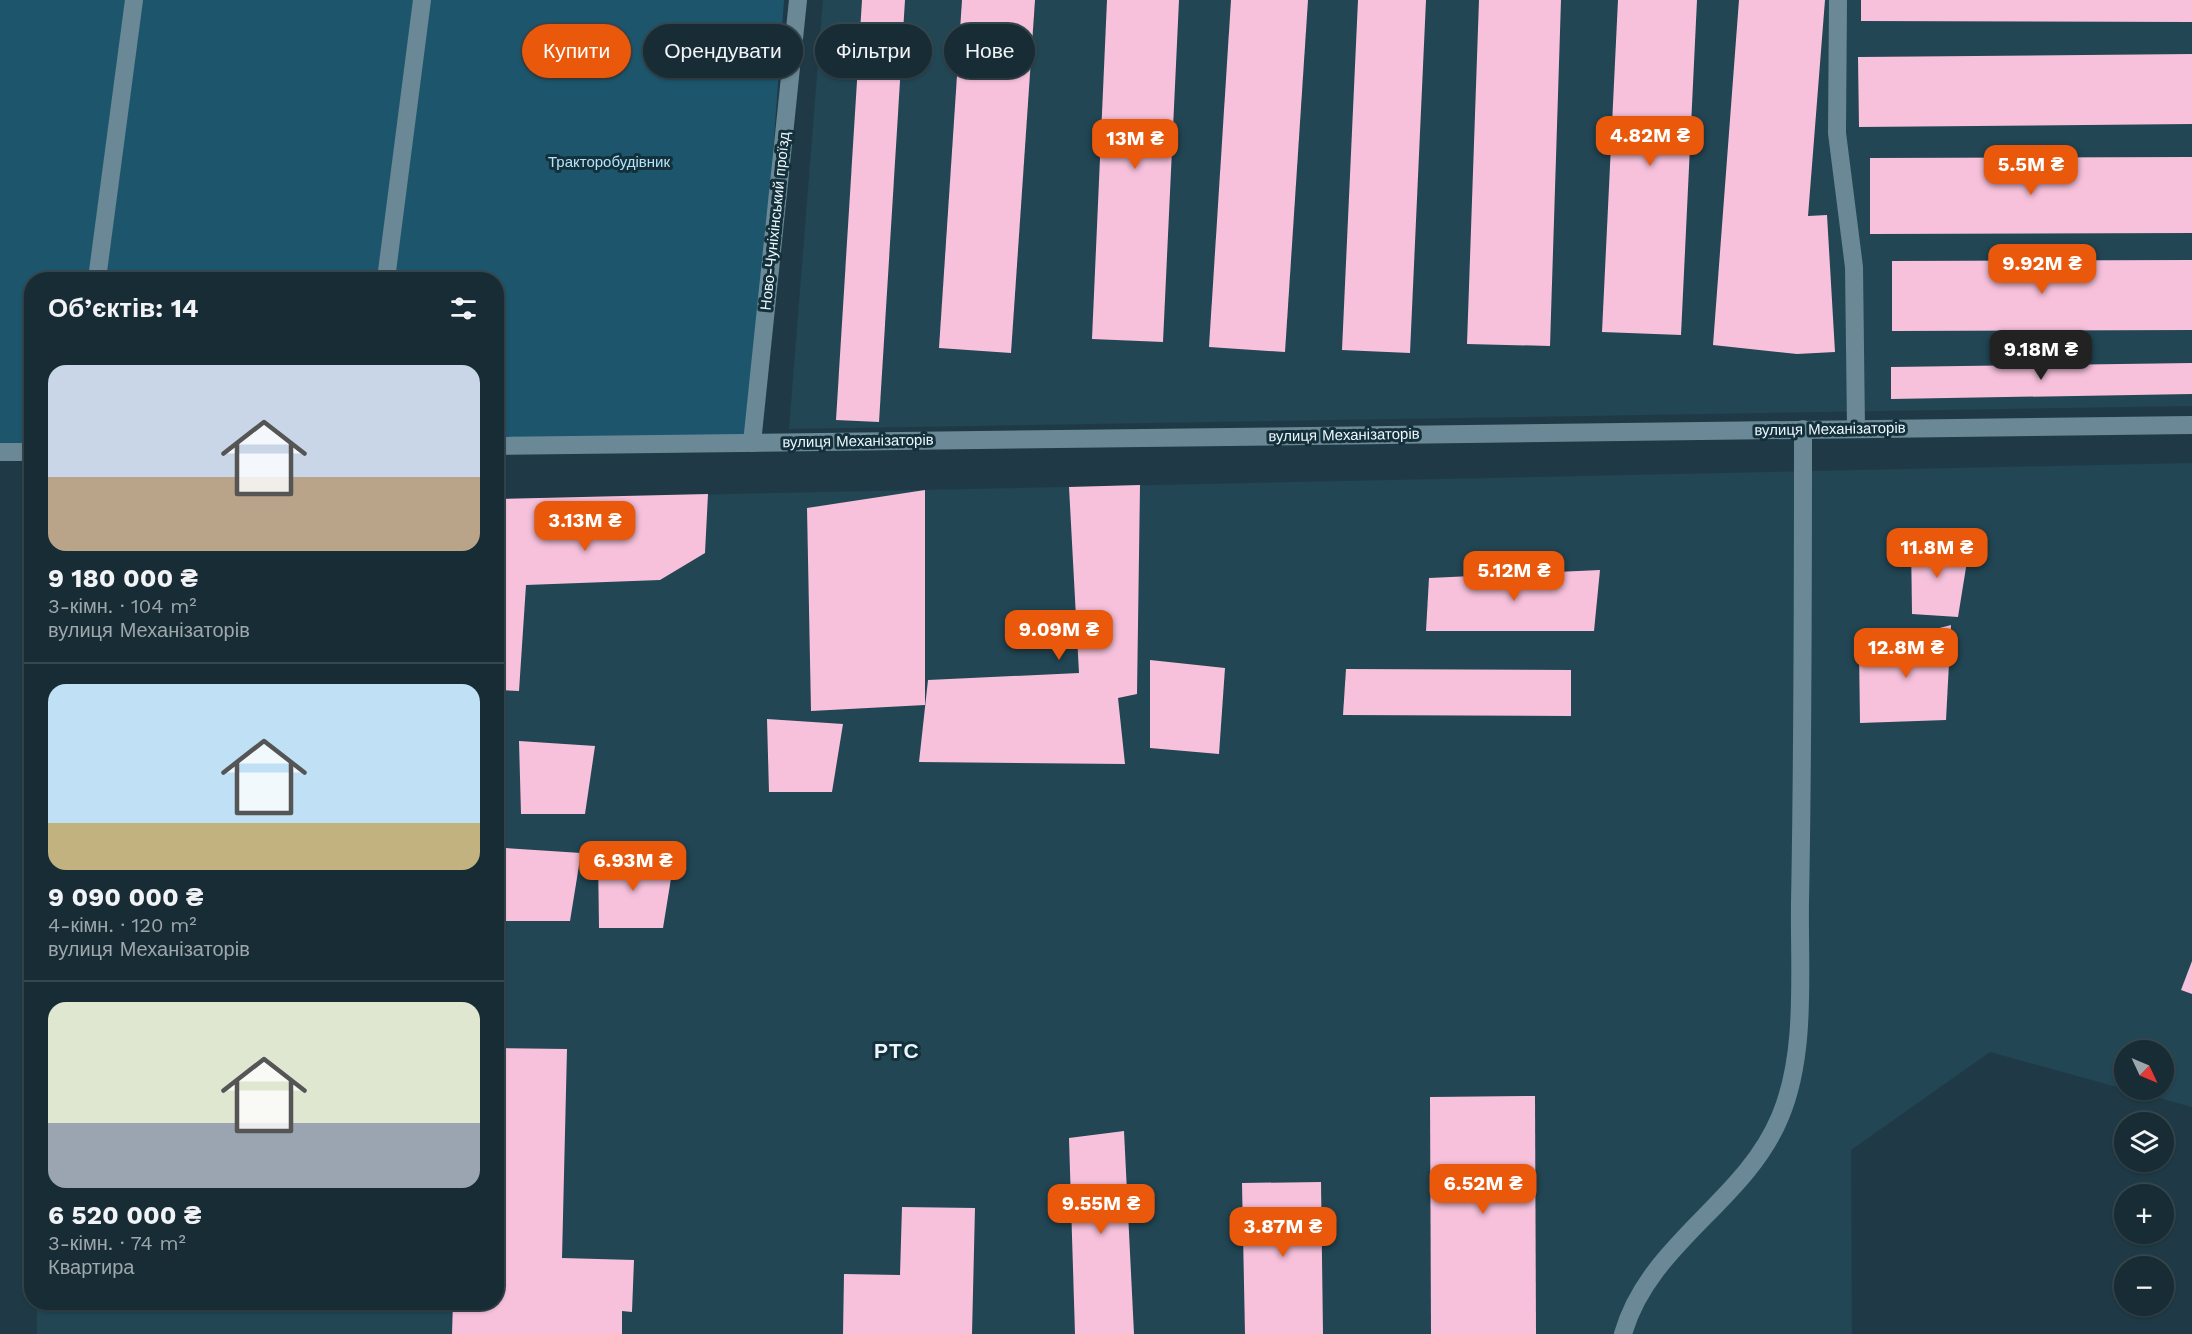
<!DOCTYPE html>
<html lang="uk">
<meta charset="utf-8">
<style>
body{margin:0;font-family:"Work Sans",sans-serif;background:#243840;color:#f1f3f6;height:100vh;display:flex;flex-direction:column;font-size:22px;white-space:nowrap}
*{box-sizing:border-box;margin:0}
p{font-size:20px;color:#9ea7ac}
.icon{flex:none;width:33px;height:33px;fill:none;stroke:currentColor;stroke-width:2;stroke-linecap:round;stroke-linejoin:round}
.map{position:relative;flex:1;overflow:hidden}
.details{position:absolute;left:24px;top:272px;width:480px;height:1038px;display:flex;flex-direction:column;background:#172c34;border-radius:24px;box-shadow:0 2px 4px #0004,0 0 0 2px #36484f}
.details>*{flex:none}
.guide{position:absolute;left:522px;top:24px;width:570px;height:54px;display:flex;gap:12px}
.needle{width:39px;rotate:134deg}
.controls{position:absolute;left:2114px;top:1040px;display:grid;gap:12px}
.controls a{display:grid;place-items:center;width:60px;height:60px;border-radius:50%;background:#172c34;box-shadow:0 2px 4px #0004,0 0 0 2px #36484f;font-size:30px}
.price{position:absolute;translate:-50% -51px;padding:0 14px;border-radius:12px;background:#ea580c;color:#fff;font-size:20px;line-height:39px;filter:drop-shadow(0 2px 3px #0008)}
.price::after{content:'';position:absolute;left:50%;top:36px;width:18px;height:14px;margin-left:-9px;background:inherit;clip-path:polygon(0 0,100% 0,50% 100%)}
.price.selected{background:#222;color:#fff}
ul{padding:0;list-style:none}
li{display:grid;align-content:center;gap:12px;height:318px;padding:0 24px}
li+li{border-top:2px solid #36484f}
li span{display:grid;place-items:center;height:186px;border-radius:18px;color:#555}
li>.icon{margin-inline-start:auto}
span .icon{width:108px;height:108px;fill:#fffc;stroke-width:1}
li b{font-size:26px}
h2{display:flex;justify-content:space-between;align-items:center;height:72px;padding:0 24px;font-size:26px}
.pill{padding:0 21px;border-radius:27px;background:#172c34;box-shadow:0 2px 4px #0004,0 0 0 2px #36484f;font-size:21px;line-height:54px}
.pill.selected{background:#ea580c;color:#fff}
.map>svg:first-child{display:block}
</style>
<div class="map">
<svg width="2192" height="1334" viewBox="0 0 2192 1334">
<rect width="100%" height="100%" fill="#1f3a46"/>
<!-- built -->
<g fill="#224654">
<path d="M823,0H2192V406L789,429Z"/>
<path d="M2192,463V1107L2126,1089H2163V1050H2124V1089L1990,1052L1851,1150L1852,1334H37V1302H496L497,499Z"/>
</g>
<!-- green -->
<path fill="#1d566c" d="M0,0H784L752,443L497,446L496,279H32L31,451L0,452Z"/>
<!-- building -->
<g fill="#f7c1db">
<path d="M862,0H905L879,422L836,420Z"/>
<path d="M962,0H1035L1011,353L939,348Z"/>
<path d="M1107,0H1179L1163,342L1092,339Z"/>
<path d="M1231,0H1308L1285,352L1209,347Z"/>
<path d="M1358,0H1426L1410,353L1342,350Z"/>
<path d="M1479,0H1561L1550,346L1467,344Z"/>
<path d="M1618,0H1697L1681,335L1602,332Z"/>
<path d="M1739,0H1825L1808,216L1827,215L1835,352L1797,354L1713,345Z"/>
<path d="M1861,0H2192V22L1861,21Z"/>
<path d="M2192,54V124L1859,127L1858,57Z"/>
<path d="M2192,157V233L1870,234V158Z"/>
<path d="M2192,260V330L1892,331V261Z"/>
<path d="M2192,363V394L1891,399V367Z"/>
<path d="M1140,485L1137,694L1118,698L1125,764L919,762L928,680L1079,673L1069,487Z"/>
<path d="M925,490V705L811,711L807,508Z"/>
<path d="M708,494L705,553L660,580L526,585L519,691L496,690V499Z"/>
<path d="M1911,540L1969,549L1958,617L1912,614Z"/>
<path d="M1600,570L1594,631H1426L1429,578Z"/>
<path d="M1951,625L1946,720L1860,723L1859,649Z"/>
<path d="M1150,660L1225,668L1219,754L1150,748Z"/>
<path d="M1346,669L1571,670V716L1343,715Z"/>
<path d="M767,719L843,724L832,792H769Z"/>
<path d="M519,741L595,746L585,814H521Z"/>
<path d="M505,848L581,853L570,921H506Z"/>
<path d="M598,855L674,860L663,928H599Z"/>
<path d="M2192,961V994L2181,990Z"/>
<path d="M496,1048L567,1049L562,1258L634,1260L632,1312L622,1311V1334H452L453,1302H496Z"/>
<path d="M1535,1096L1536,1334H1431L1430,1097Z"/>
<path d="M1124,1131L1134,1334H1075L1069,1138Z"/>
<path d="M1321,1182L1323,1334H1245L1242,1183Z"/>
<path d="M902,1207L975,1208L972,1334H843L844,1274L900,1275Z"/>
</g>
<g fill="none" stroke-linecap="round" stroke-linejoin="round">
<!-- minor -->
<g stroke="#6a8895" stroke-width="18">
<path d="M1838,0L1837,133L1854,267L1856,429"/>
<path d="M97,279L134,0"/>
<path d="M386,279L422,0"/>
<path d="M752,443L798,0"/>
<path d="M496,446L2192,425"/>
<path d="M0,452H32"/>
<path d="M1623,1334C1649,1243 1745,1202 1780,1117C1807,1054 1799,971 1800,903C1803,745 1803,587 1803,429"/>
</g>
</g>
<g text-anchor="middle" stroke-width="6" stroke-linejoin="round" paint-order="stroke">
<!-- park labels -->
<g font-size="15" fill="#b2e3f9" stroke="#14303b">
<text x="609" y="167">Тракторобудівник</text>
</g>
<!-- street labels -->
<g font-size="15" fill="#ebf7fd" stroke="#14303b">
<text transform="translate(775 221) rotate(-84)" y="5">Ново-Чуніхінський проїзд</text>
<text transform="translate(1830 429) rotate(-1)" y="5">вулиця Механізаторів</text>
<text transform="translate(1344 435) rotate(-1)" y="5">вулиця Механізаторів</text>
<text transform="translate(858 441) rotate(-1)" y="5">вулиця Механізаторів</text>
</g>
<!-- district labels -->
<g font-size="21" font-weight="bold" letter-spacing="1.5" fill="#ebf7fd" stroke="#14303b">
<text x="897" y="1058">РТС</text>
</g>
</g>
</svg>
<div class="controls">
<a><svg class="needle" viewBox="-14 -14 28 28"><path d="M0-13l5 13h-10z" fill="#e53935"/><path d="M0 13l5-13h-10z" fill="#9ea7ac"/></svg></a>
<a><svg class="icon" aria-label="layers" viewBox="0 0 24 24"><path d="M12 4l9 5-9 5-9-5zM3 14l9 5 9-5"/></svg></a>
<a>+</a>
<a>−</a>
</div>
<b class="price" style="left:1650px;top:167px">4.82M ₴</b>
<b class="price" style="left:1135px;top:170px">13M ₴</b>
<b class="price" style="left:2031px;top:196px">5.5M ₴</b>
<b class="price" style="left:2042px;top:295px">9.92M ₴</b>
<b class="price selected" style="left:2041px;top:381px">9.18M ₴</b>
<b class="price" style="left:585px;top:552px">3.13M ₴</b>
<b class="price" style="left:1937px;top:579px">11.8M ₴</b>
<b class="price" style="left:1514px;top:602px">5.12M ₴</b>
<b class="price" style="left:1059px;top:661px">9.09M ₴</b>
<b class="price" style="left:1906px;top:679px">12.8M ₴</b>
<b class="price" style="left:633px;top:892px">6.93M ₴</b>
<b class="price" style="left:1483px;top:1215px">6.52M ₴</b>
<b class="price" style="left:1101px;top:1235px">9.55M ₴</b>
<b class="price" style="left:1283px;top:1258px">3.87M ₴</b>
<div class="guide">
<a class="pill selected">Купити</a>
<a class="pill">Орендувати</a>
<a class="pill">Фільтри</a>
<a class="pill">Нове</a>
</div>
<section class="details">
<h2>Об’єктів: 14<svg class="icon" aria-label="filters" viewBox="0 0 24 24"><path d="M4 7h16M4 17h16"/><circle cx="9" cy="7" r="2"/><circle cx="15" cy="17" r="2"/></svg></h2>
<ul>
<li><span style="background:linear-gradient(#c9d6e8 60%,#b9a48a 0)"><svg class="icon" aria-label="home" viewBox="0 0 24 24"><path d="M3 11l9-7 9 7M6 9v11h12V9"/></svg></span><div><b>9 180 000 ₴</b><p>3-кімн. · 104 m²</p><p>вулиця Механізаторів</p></div></li>
<li><span style="background:linear-gradient(#bfe0f5 75%,#c2b280 0)"><svg class="icon" aria-label="home" viewBox="0 0 24 24"><path d="M3 11l9-7 9 7M6 9v11h12V9"/></svg></span><div><b>9 090 000 ₴</b><p>4-кімн. · 120 m²</p><p>вулиця Механізаторів</p></div></li>
<li><span style="background:linear-gradient(#dfe7d0 65%,#9aa5b1 0)"><svg class="icon" aria-label="home" viewBox="0 0 24 24"><path d="M3 11l9-7 9 7M6 9v11h12V9"/></svg></span><div><b>6 520 000 ₴</b><p>3-кімн. · 74 m²</p><p>Квартира</p></div></li>
</ul>
</section>
</div>
